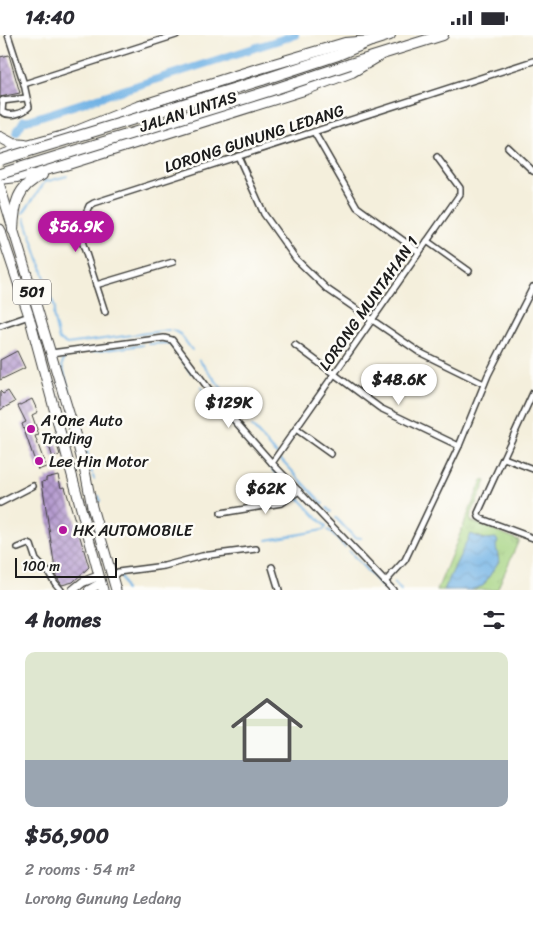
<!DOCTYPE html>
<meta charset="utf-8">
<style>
body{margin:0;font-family:Sriracha,sans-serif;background:#f7f7f7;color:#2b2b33;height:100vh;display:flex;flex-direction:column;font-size:19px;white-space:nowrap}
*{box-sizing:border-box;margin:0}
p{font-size:16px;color:#7c7c81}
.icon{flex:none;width:28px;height:28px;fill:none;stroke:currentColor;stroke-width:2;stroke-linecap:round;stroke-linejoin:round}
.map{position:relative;height:555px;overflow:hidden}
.sheet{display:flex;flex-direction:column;background:#fff;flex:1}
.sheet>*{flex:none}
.scale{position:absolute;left:15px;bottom:12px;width:102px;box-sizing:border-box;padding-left:5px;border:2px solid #1c1c1c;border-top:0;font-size:14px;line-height:18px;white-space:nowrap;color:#1c1c1c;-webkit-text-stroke:4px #fdfcf7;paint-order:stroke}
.price{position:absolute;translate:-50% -42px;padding:0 11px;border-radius:18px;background:#fff;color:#222;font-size:16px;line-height:32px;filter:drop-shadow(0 1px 2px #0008)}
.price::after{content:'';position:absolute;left:50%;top:30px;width:15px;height:11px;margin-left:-8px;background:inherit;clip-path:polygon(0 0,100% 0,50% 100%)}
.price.on{background:#b5179e;color:#fff}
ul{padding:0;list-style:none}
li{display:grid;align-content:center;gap:10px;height:265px;padding:0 25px}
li+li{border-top:1px solid #e1e1e2}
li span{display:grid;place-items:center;height:155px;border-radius:10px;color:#555}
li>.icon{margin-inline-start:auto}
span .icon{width:90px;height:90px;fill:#fffc;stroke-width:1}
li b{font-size:21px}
h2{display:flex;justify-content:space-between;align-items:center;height:60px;padding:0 25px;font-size:21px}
.status{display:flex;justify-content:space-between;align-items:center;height:35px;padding:0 25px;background:#fff;direction:ltr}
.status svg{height:14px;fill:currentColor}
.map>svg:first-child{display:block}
</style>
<div class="status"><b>14:40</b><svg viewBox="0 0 49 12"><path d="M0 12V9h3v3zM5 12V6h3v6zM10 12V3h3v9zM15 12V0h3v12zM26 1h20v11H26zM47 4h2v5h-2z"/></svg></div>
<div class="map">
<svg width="533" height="555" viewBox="0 0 533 555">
<defs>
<pattern id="grass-tufts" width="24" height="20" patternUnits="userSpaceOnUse" patternTransform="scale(1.25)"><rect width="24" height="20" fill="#a4d381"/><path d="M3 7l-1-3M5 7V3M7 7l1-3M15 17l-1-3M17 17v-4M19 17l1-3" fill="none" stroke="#8db56f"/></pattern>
<pattern id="water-waves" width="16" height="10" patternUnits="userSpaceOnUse" patternTransform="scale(1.25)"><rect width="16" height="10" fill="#71b2e5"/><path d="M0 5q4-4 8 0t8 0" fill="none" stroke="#6198c4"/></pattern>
<pattern id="building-cross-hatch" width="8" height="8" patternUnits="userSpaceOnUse" patternTransform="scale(1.25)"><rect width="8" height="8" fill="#b69cd0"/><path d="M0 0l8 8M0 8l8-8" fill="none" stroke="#937ea8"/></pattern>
</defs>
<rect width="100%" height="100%" fill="#fdfcf7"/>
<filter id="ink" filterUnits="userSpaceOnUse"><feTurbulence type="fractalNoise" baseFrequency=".02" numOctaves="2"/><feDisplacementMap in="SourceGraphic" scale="10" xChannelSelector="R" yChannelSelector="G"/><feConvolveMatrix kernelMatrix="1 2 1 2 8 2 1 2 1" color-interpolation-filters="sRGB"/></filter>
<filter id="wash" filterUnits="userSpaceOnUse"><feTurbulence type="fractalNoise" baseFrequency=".0096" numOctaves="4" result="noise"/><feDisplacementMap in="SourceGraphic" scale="20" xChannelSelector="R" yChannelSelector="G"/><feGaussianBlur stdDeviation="1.12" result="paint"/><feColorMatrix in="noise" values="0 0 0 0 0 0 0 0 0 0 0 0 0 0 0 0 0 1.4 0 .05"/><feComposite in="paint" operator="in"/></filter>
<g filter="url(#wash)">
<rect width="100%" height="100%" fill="#f4efdc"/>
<!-- grass -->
<path fill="url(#grass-tufts)" stroke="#60784e" d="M482,445L486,446L470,482L471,486L519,505L497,555H470L483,551L499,526C494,504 490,506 471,499L444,555H437Z"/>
<!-- water -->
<path fill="url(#water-waves)" stroke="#466780" d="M470,499L484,504L496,503L498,507L496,511L499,526L483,551L470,555H444Z"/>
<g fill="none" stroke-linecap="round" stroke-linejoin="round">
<!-- stream -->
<g stroke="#71b2e5" stroke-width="2">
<path d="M45,147L67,141"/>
<path d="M23,178L45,147L43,143"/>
<path d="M25,183L55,273L53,280L59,305L67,309L169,295"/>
<path d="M172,295L180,299L192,315"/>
<path d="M148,309L169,308L175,314L191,338"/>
<path d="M91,317L143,310"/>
<path d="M199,325L248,386"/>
<path d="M201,352L215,370"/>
<path d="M70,358L62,330L64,322L78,319"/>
<path d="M219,375L246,404"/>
<path d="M252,392L277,419"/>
<path d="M250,408L255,414"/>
<path d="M87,416L92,438"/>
<path d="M261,420L291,455"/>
<path d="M281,424L323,469"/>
<path d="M93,441L94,444"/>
<path d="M99,461L100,466"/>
<path d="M327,473L331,477"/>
<path d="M336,483L354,502L361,503"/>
<path d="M328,495L345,512"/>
<path d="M267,505L323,495L326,492L298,462L293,465"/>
<path d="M349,516L383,553"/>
<path d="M120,538L125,555"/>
<path d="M394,547L401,555"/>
</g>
<!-- canal -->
<path stroke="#71b2e5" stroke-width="8" d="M16,98L24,85H29L295,0"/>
</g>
<g id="blocks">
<!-- building -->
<g fill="url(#building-cross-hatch)">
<path d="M9,20L20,58L0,62V22Z"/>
<path d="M17,316L25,333L0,345V325Z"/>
<path d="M0,356L3,359L8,356L15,367L0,375Z"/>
<path d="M32,364L38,377L32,380L39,400L35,401L46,432L38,435L22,389L26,387L18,371Z"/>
<path d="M55,403L60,420L53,423L47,405Z"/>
<path d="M58,440L61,453L65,452L89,532L73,547L62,550L56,541L42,447L46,446V443Z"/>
</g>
</g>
</g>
<g filter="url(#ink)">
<use href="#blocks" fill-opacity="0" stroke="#3c3c39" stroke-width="1"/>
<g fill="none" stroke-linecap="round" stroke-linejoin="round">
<!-- street casing -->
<g stroke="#3c3c39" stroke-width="8">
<g id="street">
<path d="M24,49L176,0"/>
<path d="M3,65L2,77C10,82 22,79 29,72L24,49L8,0"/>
<path d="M2,66L26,63"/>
<path d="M314,97L357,172L419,217"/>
<path d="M508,112L533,136"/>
<path d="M238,121L264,179L296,224L327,254L419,317L484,349"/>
<path d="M427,206L469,236"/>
<path d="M96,250L173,227"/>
<path d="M105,277L81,203L82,187L89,171L94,168L533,26"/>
<path d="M0,291L29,281"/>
<path d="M295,310L380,373L459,411"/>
<path d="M51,318L164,303L172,305L220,369L272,428L393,555"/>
<path d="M533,358L478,478L479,482L482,484L533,503"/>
<path d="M296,394L331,419"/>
<path d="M504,423L533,434"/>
<path d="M272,428L460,159V153L437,122"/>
<path d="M0,468L33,451"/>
<path d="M221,478L282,468L299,456"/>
<path d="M18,513L28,509L31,510L36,525L49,538L55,548L61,555"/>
<path d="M272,532L279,555"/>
<path d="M113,542L118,537L164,531L202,521L256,514"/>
<path d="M385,547L405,525L459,411L488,340L533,252"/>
</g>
</g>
<!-- secondary casing -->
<g stroke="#3c3c39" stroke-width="10">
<g id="secondary">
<path d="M73,555L83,547L99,541"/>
<path d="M89,555L101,548"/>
</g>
</g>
<!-- primary casing -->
<g stroke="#3c3c39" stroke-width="11">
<g id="primary">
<path d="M0,151L73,391L86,441L92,472L116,555"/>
<path d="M0,194L29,281L103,555"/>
</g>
</g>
<!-- highway casing -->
<g stroke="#3c3c39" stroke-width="12">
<g id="highway">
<path d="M350,29L443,0"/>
<path d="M262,45L338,20L371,6L390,0"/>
<path d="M0,102L13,109L25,110"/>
<path d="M3,120L27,111L67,100L137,72L254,35L345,8L371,6"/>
<path d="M0,144L17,142L65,130L307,54L352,37L379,21"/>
<path d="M13,195C14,170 17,151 42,140"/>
<path d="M0,196L1,197"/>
</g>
</g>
<!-- street -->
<use href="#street" stroke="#fff" stroke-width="5"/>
<!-- secondary -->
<use href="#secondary" stroke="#fff" stroke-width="8"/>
<!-- primary -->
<use href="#primary" stroke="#fff" stroke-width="9"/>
<!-- highway -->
<use href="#highway" stroke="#fff" stroke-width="10"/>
<!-- highway-bridge casing -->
<g stroke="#3c3c39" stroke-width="12" stroke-linecap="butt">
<g id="highway-bridge">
<path d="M0,125L262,45"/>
<path d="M0,139L269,56L350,29"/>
</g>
</g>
<!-- highway-bridge -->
<use href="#highway-bridge" stroke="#fff" stroke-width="10"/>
</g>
</g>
<!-- markers -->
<g fill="#b5179e" stroke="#fdfcf7" stroke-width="2">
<circle cx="31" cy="394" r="5"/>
<circle cx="39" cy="426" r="5"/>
<circle cx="63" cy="495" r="5"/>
</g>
<g text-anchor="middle" stroke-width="5" stroke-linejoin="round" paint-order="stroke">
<!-- shield labels -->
<rect fill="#fdfcf7" stroke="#605f5e" stroke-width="1" x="13" y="244.5" width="38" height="25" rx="4"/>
<g font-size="15" font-weight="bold" fill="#1c1c1c">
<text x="32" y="262">501</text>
</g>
<!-- street labels -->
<g font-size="16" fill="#1c1c1c" stroke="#fdfcf7">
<text transform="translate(188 76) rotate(-18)" y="6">JALAN LINTAS</text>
<text transform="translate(254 103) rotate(-18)" y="6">LORONG GUNUNG LEDANG</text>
<text transform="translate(368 268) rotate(-55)" y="6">LORONG MUNTAHAN 1</text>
</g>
<!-- poi labels -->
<g font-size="16" fill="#1c1c1c" stroke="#fdfcf7" text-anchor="start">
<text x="41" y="391">A'One Auto<tspan x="41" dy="18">Trading</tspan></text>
<text x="49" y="432">Lee Hin Motor</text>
<text x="73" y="501">HK AUTOMOBILE</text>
</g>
</g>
</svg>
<div class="scale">100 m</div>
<b class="price on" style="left:76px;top:218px">$56.9K</b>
<b class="price" style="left:399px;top:371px">$48.6K</b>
<b class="price" style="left:229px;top:394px">$129K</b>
<b class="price" style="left:266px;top:480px">$62K</b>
</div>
<section class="sheet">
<h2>4 homes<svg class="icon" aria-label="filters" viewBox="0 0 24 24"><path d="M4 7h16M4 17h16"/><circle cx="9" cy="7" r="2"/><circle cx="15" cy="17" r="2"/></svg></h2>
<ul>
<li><span style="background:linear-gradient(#dfe7d0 70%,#9aa5b1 0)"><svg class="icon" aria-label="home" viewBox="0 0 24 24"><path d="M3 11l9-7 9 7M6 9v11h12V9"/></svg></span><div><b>$56,900</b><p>2 rooms · 54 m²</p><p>Lorong Gunung Ledang</p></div></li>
</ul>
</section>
